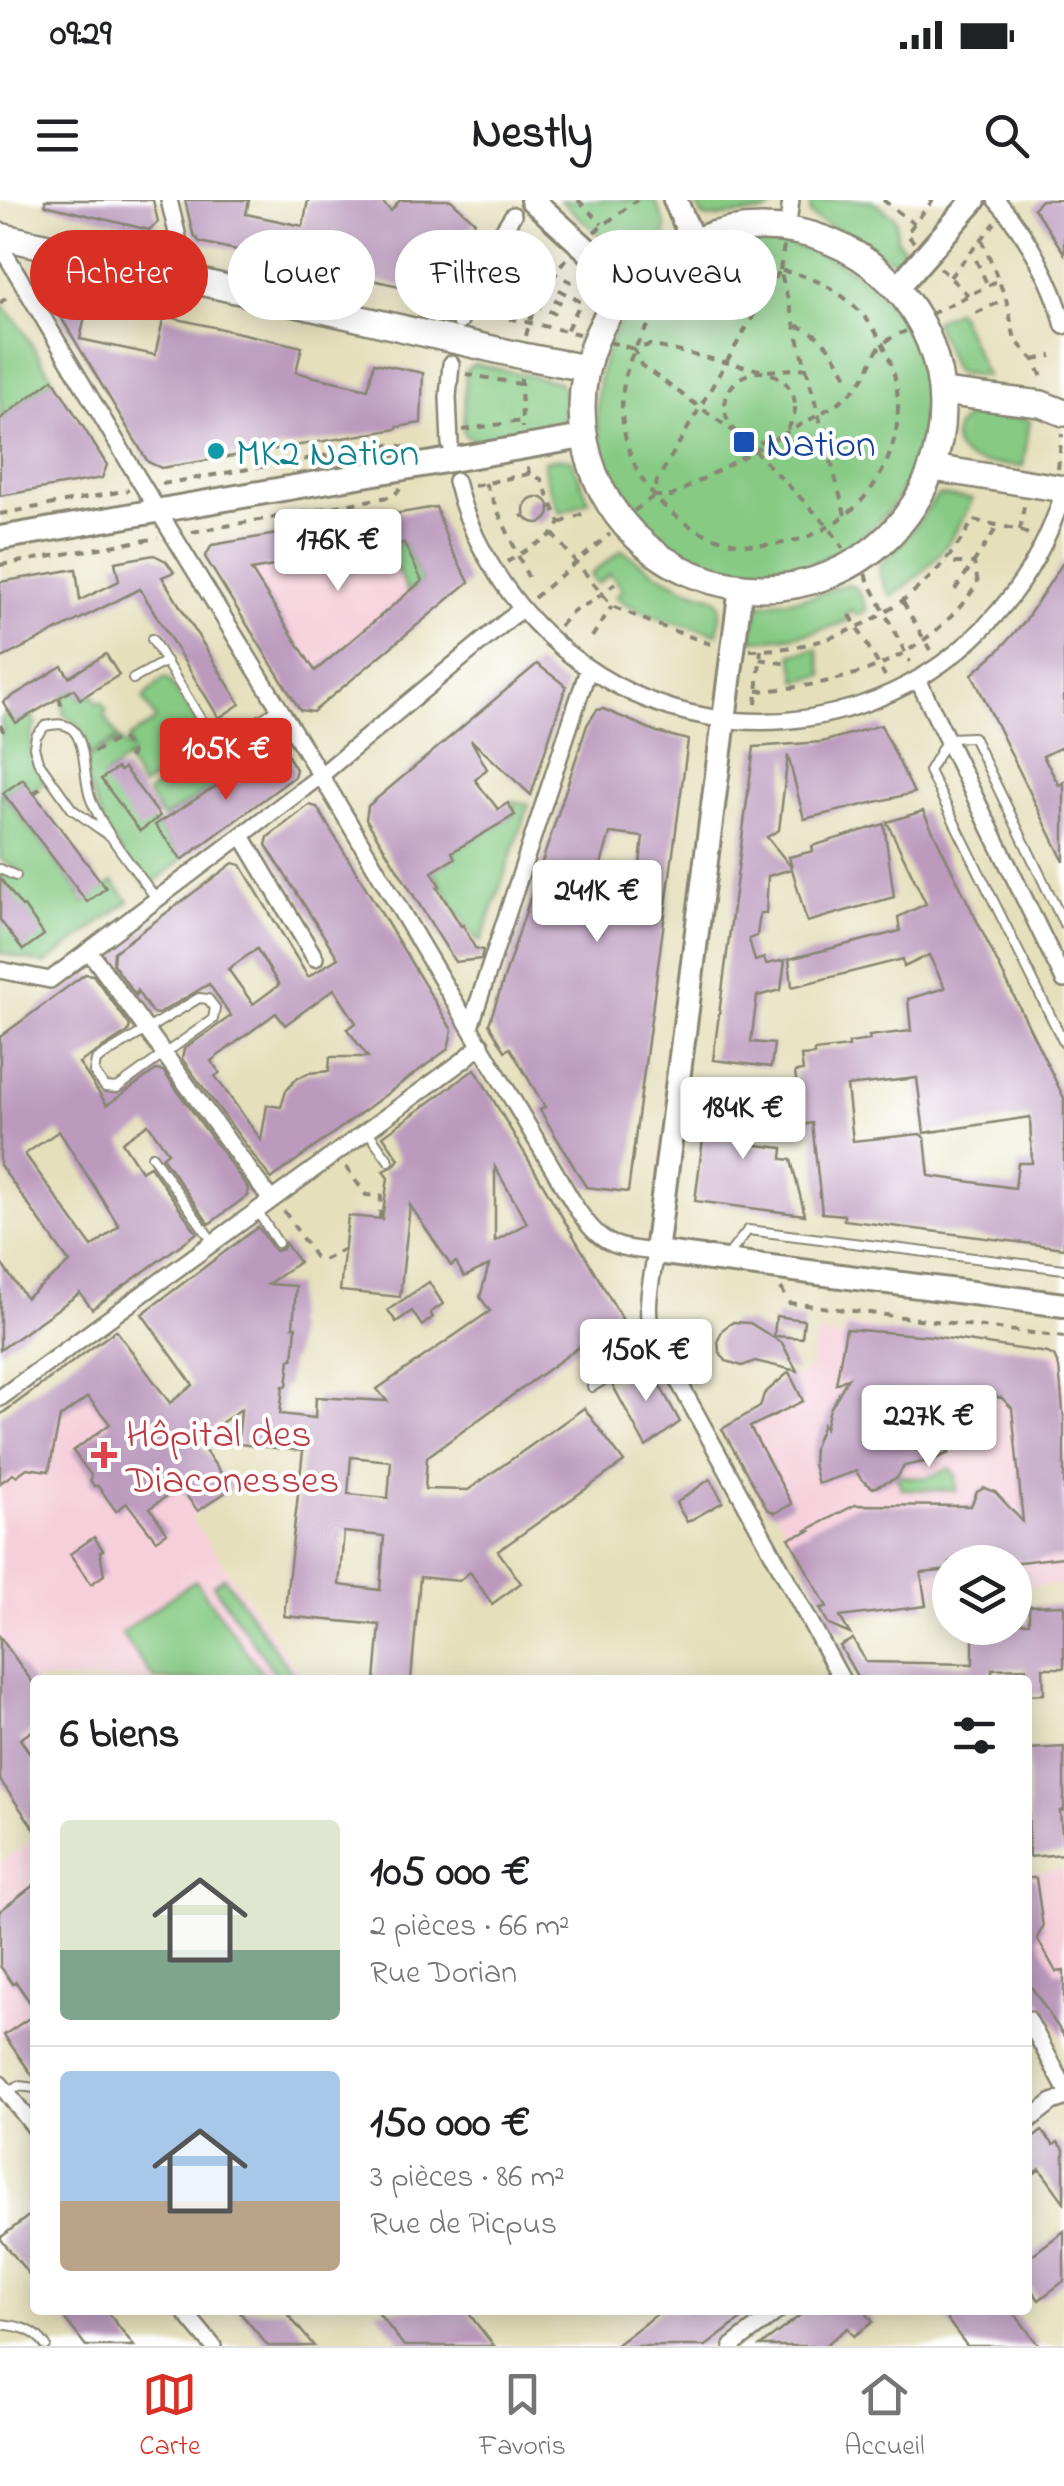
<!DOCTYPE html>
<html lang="fr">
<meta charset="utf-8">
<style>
body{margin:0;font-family:"Indie Flower",sans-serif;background:#f2f2f2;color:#202124;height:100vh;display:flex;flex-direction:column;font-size:38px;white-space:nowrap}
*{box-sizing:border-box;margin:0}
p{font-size:32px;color:#757577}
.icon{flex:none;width:55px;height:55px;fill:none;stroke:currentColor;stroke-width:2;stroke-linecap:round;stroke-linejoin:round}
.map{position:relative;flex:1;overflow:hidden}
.details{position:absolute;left:30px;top:1475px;width:1002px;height:640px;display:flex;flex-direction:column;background:#fff;border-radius:10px;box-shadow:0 5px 25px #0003}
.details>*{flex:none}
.hud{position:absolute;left:30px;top:30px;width:1005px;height:90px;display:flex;gap:20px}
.tools{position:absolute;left:932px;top:1345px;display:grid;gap:20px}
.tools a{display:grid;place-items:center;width:100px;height:100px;border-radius:50%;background:#fff;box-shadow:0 5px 25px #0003;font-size:50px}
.price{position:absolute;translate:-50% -85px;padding:0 22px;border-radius:10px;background:#fff;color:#222;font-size:32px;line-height:65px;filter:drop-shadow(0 2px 5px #0008)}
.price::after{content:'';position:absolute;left:50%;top:60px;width:30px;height:22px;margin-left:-15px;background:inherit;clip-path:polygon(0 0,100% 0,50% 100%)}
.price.current{background:#d93025;color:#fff}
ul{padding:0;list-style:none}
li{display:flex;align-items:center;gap:30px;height:250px;padding:0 30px}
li+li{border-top:2px solid #e0e0e0}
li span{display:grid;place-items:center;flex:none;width:280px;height:200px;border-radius:10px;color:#555}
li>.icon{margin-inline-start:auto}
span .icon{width:120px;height:120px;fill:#fffc;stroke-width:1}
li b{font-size:42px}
h2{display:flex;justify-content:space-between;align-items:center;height:120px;padding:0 30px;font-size:42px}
.tag{padding:0 35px;border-radius:45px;background:#fff;box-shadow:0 5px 25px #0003;font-size:35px;line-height:90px}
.tag.current{background:#d93025;color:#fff}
.status{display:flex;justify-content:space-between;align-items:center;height:70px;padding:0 50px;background:#fff;direction:ltr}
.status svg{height:28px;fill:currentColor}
header{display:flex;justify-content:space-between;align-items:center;height:130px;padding:0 30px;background:#fff;font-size:45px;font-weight:700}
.tab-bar{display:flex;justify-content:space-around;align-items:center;height:140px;border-top:2px solid #e0e0e0;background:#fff;font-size:28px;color:#757577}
.tab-bar a{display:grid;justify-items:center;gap:5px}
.tab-bar .current{color:#d93025}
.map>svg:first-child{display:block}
</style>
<div class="status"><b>09:29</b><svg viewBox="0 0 49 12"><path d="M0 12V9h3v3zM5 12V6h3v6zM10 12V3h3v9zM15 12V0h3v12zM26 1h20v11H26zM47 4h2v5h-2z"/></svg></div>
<header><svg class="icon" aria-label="menu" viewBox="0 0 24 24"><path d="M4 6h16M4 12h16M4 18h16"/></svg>Nestly<svg class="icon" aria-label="search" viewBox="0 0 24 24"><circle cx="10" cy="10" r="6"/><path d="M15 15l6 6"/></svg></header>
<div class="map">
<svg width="1064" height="2146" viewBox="0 0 1064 2146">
<rect width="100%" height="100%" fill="#fff"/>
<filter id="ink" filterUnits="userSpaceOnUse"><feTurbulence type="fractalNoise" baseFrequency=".01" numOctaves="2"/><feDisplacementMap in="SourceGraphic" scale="20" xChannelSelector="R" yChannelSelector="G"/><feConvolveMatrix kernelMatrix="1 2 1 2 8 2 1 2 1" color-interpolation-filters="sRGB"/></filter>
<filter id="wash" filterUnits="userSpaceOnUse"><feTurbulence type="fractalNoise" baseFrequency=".0048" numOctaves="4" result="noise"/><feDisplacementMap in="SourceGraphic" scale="40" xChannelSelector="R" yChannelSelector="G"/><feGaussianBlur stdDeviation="2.25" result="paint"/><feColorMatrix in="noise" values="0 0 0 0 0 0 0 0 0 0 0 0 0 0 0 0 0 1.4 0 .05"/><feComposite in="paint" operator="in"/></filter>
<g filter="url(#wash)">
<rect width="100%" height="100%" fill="#e5dfbb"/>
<!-- built -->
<g fill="#f5cfda">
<path d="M435,307L449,345L469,382L313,512L299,510L205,357Z"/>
<path d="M846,1126L1064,1154V1385L1015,1386V1362H950V1391L827,1407L776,1313L767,1309L750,1228L803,1201L792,1177L811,1168L816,1133L843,1138Z"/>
<path d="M116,1130L232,1288L190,1317L304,1480H35V1632L0,1581V1215Z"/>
<path d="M35,1639V1879L5,1836L0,1838V1666L8,1657Z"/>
<path d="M1064,1669V1840L1049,1814H1041L1028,1789V1672Z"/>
</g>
<!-- green -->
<g fill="#86ca84" stroke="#587a58" stroke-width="2.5">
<path d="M560,0H655L666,27L665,35L634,59L624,58Z"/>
<path d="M693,0H773L771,9L765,12L708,18L703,16Z"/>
<path d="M811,0H871L896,18L897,40L907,52C902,57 901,60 894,59C882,59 870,45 859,39C846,32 817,23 810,14Z"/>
<circle cx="761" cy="207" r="164"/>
<path d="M0,101L20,126L53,179L0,219Z"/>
<path d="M957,110L986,176L958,173L954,170L934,121Z"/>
<path d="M476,164L559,182C568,193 568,220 555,227L475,240L466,236L463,230L466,171L469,167Z"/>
<path d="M979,213L1030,220L1023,266C1006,264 982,266 967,258C943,244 956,216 979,213Z"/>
<path d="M562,258L570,259L573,263L589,301L560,313C553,296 544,280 544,261Z"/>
<path d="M941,295L972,299C955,341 928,371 891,397L880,376V365L904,341L937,296Z"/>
<path d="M404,343L422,381L408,393L386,347Z"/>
<path d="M622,350L656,373L685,388L716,398L721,405L718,434C693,427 632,414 616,396L623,389L610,374L597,384L590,375Z"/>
<path d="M845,384C859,384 862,399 867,410L856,415L852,410L846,413L849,420C817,433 786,439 752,440L756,410L761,404L814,396Z"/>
<path d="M817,449L823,475L797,481L792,454Z"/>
<path d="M163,478L168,479L204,533L201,546L142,587L127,561L129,557L102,579L152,621L182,660L148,687L108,635L84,572L90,557L120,541L131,551L128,539L156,520L143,498Z"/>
<path d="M74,489L80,499L93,495L97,504L101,502L107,511L104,515L118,538L88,555C85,535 82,525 64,515L62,496Z"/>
<path d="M9,512L17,523L31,515L36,524C24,546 32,562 45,582L32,592L22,579L3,594L80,693L78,695L84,703L113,682L129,701L45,764L0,753V669L16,675L20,670L0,659V536L3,530L0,519Z"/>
<path d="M256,530L270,552L163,618L147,593L186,570L189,573Z"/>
<path d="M513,601L529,604L481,742L475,738L433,671L455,658L452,652L514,615Z"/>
<path d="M950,1268L956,1276L957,1291L902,1289L897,1278L900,1275C921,1280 931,1278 950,1268Z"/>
<path d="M224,1377L297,1480H280L213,1385Z"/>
<path d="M195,1380L267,1480H155L121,1433Z"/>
</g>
<g id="blocks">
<!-- building -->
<g fill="#bb9abe" fill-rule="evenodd">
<path d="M45,0H153L158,22L149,30L45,5Z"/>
<path d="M185,0H249L246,14L303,26L308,0H380L391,11L400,0H451L475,22L455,58L440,95L200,42L193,34Z"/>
<path d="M1041,0H1064V53L1034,8Z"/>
<path d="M61,93L89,99L80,139L155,155L164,116L302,147L296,172L315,177L368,189L374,163L423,173L421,223L397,227V229L161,268L148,262L53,104Z"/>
<path d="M53,179L107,265L102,278L0,296V219Z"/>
<circle cx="537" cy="310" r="13"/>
<path d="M436,307L449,345L469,382L313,512L300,510L205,357L212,345ZM404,343L422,381L315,471L251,370Z"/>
<path d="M154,355L166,361L174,372L162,377L240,504L219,518L140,389L0,459V382L76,369L80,400L119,381L115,362Z"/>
<path d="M1064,361V546L1043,556L1059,585L1064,582V662L972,474L999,450L1025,421Z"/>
<path d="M106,454L119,475L80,499L74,489L16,523L3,502L62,466L69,477Z"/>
<path d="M537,464L566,486L531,595L471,540L487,569L475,580L498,609L508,603L515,615L452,652L455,658L432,672L440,686L437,687L461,726L463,725L475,748L483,750L481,759L455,762L366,619L368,606Z"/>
<path d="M603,509L657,532L688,540L628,992L586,987L540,910L545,907L510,848L505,851L489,824L587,525L597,510ZM610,633L643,637L638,681L598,675Z"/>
<path d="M881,525L914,593L804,619L788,555L779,630L767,637L792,668L789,657L813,651L812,646L884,624L894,697L807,722L792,669L768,676L766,713H760L757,736L749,739L755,761L764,758L766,764L785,760L781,790L757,796L751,842L774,844L771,867L713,860L754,547L822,542Z"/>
<path d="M281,545L296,569L294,577L182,660L155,625Z"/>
<path d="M117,568L120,571L124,568L160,616L140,631L101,579Z"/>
<path d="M23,579L106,688L87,702L3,593Z"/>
<path d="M309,605L317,607L452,830L448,849L271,979L182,859L184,849L231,816L209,784L158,814L152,813L137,791L136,796L113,764L114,752L233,663L241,665L308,777L338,758L266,645L268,637ZM257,749L279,785L253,804L228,769ZM334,789L356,823L347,829L368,857H330L329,871L309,873L296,879L286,891L281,907L267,905L261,940L215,876L220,873L211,861L276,813L285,825Z"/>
<path d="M923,611L1064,898V1048L844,1020V1015L822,1013L812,923L802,925L795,872L803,871L801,856L814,855V851L849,847V843L870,840L869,836L911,831L908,799L945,788L929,755L904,767L903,759L792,787L789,759L900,731L898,717L926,704L887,622ZM917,878L924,933L1030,917L1032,963H1018L1015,988L929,976L925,938L920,934L853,941L847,886Z"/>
<path d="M0,678L22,707L24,706L44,735L23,750L0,720Z"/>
<path d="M85,774L93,775L130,826L128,832L79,863L107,905L156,870L163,871L248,988L247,996L209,1024L162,957L168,952L148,924L122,942L141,971L150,966L197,1033L92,1109L80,1093L0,1150V1062L26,1098L70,1063L0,965V837ZM59,931L119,1026L92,1047L25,954Z"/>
<path d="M475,869L640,1149L610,1167L593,1137L427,1257L425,1289L468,1290L584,1208L624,1262L498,1351L521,1383L492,1404L470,1372L459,1381L420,1377L411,1480H375L380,1425L284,1416L303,1251L238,1244L241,1209L197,1240L232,1288L198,1311L180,1287L150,1308L167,1333L156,1340L127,1303L116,1311L98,1286H94L90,1280L91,1275L73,1251L110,1224L88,1197L60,1217L49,1271L27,1268L16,1276L13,1274L0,1283V1215L116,1130L170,1203L193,1185L142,1114L258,1027L275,1051L283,1049L285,1043L299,1062L268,1084L296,1086L293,1127H296L293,1159H290L287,1186H283L280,1214L315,1218L316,1197L387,1201L377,1189L490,1111L480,1097L489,1065L464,1077L456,1062L451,1066L410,1005L400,1097L340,1091L348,1016L382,1019L388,978L383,971L394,966L399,959L383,936ZM495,967L527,1023L495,1041ZM351,1257L391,1261L388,1298L348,1294ZM344,1332L384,1336L380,1390L339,1385Z"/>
<path d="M709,892L754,898L747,944L783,948L782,959L791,960L805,1015L695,1001Z"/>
<path d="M429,1082L443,1104L430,1113L433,1117L422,1126L412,1111L396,1122L388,1110Z"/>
<path d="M776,1116L804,1120L802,1138L774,1136Z"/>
<path d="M733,1122L750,1123L782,1143L797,1171L755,1161L742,1166L726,1161L719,1151L718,1140L723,1129Z"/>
<path d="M846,1129L932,1136L1047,1153L1054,1156L1059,1167L1064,1221V1357L1019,1362H950V1370L921,1373L926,1406L840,1417L850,1434L829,1425L820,1408L827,1407L789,1338L810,1331L807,1330L855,1305L971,1306L977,1292L984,1288L995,1292L1023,1322L1012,1208L1002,1198L988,1195L936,1189L924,1195L918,1202V1212L914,1217L949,1253L933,1260L904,1266L897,1278L873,1288L861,1279L856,1271L818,1284L813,1264L814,1247L823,1224L825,1228L830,1209L848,1178L836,1184Z"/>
<path d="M647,1162L680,1222L646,1247L612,1184Z"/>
<path d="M789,1172L803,1201L750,1227L792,1304L775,1313L767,1309L722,1229L760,1207L764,1194Z"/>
<path d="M710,1279L723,1302L687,1322L676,1303Z"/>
<path d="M94,1337L103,1350L100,1352L104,1375L91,1384L70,1354Z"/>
<path d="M1064,1405V1468H1043L1044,1494L1028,1495L1026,1468L992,1469V1480H859L840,1446L853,1439L866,1462L973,1464V1428H1015V1423H1029V1406Z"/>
<path d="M0,1437L35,1486V1529L20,1539L35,1560V1630L0,1580Z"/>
<path d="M1064,1547V1610L1060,1611L1064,1654L1029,1657L1028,1549Z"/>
<path d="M1028,1678H1036L1043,1727L1037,1738L1056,1772L1064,1771V1836L1028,1782Z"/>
<path d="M35,1684V1810L16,1782L13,1784L0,1766V1711Z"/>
<path d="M35,1814V1879L4,1835Z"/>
<path d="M1042,1931L1054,1945L1058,1942L1064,1949V2002L1040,1969L1028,1978V1942Z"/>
<path d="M35,2011V2082L0,2038Z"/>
<path d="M1064,2031V2081L1039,2100L1028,2085V2058Z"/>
<path d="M58,2110H106L134,2146H86Z"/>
<path d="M238,2110H284L314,2146H268Z"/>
<path d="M376,2110H466L494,2146H404Z"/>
<path d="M662,2110H753L706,2146H615Z"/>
<path d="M807,2110H864L873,2122L854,2136L848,2128L824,2146H760Z"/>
<path d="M940,2110H1012L1039,2146H967Z"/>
</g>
</g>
</g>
<g filter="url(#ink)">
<use href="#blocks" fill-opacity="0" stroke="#888573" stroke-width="2.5"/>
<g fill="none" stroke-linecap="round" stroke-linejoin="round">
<!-- lane casing -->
<g stroke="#888573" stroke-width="12">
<g id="lane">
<path d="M152,439L217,546"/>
<path d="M133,479L166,461"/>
<path d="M189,565L279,508"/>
<path d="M108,635L72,609L38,561L34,547L36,536L45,526C55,524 66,522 74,531C87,547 83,580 91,600C107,638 134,667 157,700"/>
<path d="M0,669L16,676"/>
<path d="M1064,724L973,537L948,538L929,571L1064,843"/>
<path d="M199,798L208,799L215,808L213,819L117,888L105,887L94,872L96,860Z"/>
<path d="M367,930L389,961"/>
<path d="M152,956L213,1042"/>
<path d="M257,1011L278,1043"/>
<path d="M725,1059L748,1030L1064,1069"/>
<path d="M592,1187L658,1147"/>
<path d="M7,1893L19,1886L35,1888"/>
<path d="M0,2124C19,2126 35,2129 46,2146"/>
</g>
</g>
<!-- street casing -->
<g stroke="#888573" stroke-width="20">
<g id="street">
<path d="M169,0L184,62L180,77"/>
<path d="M996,0C1026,33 1054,83 1064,126"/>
<path d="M789,16L791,0"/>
<path d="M0,45L138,278L332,594L577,1009C602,1046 613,1047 656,1052C652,1079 643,1109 653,1135L842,1480"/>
<path d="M460,121C472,83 491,48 513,15"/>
<path d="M450,244L448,197L451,164"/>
<path d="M456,281C472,347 513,408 565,451C743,595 1001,507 1064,290"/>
<path d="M918,480L1064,780"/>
<path d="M242,636L315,758"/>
<path d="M89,751L271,1000"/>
<path d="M0,770L50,780L320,576L521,409"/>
<path d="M470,827L588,470"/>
<path d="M0,1198L465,859L481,844"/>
<path d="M1028,1819L1064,1886"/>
<path d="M0,1884L35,1928"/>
<path d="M1028,1921L1052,1902L1064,1898"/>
<path d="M183,2110L213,2146"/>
<path d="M732,2146L779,2110"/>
</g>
</g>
<!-- secondary casing -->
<g stroke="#888573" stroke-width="28">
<g id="secondary">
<path d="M532,0L628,87"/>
<path d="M675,0L693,41"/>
<path d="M897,88L974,0"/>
<path d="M0,338L583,237"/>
<path d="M741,387L656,1052L1064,1105"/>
</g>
</g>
<!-- primary casing -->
<g stroke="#888573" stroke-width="30">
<g id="primary">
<circle cx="762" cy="208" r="180"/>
<path d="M0,36L523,156L585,168"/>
<path d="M942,192L1041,204L1064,213"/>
<path d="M933,268L1064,289"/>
</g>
</g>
<!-- path -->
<g stroke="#888573" stroke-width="4" stroke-dasharray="8 8" stroke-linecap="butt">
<path d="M578,0L602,24"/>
<path d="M883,0L914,24"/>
<path d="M594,32L637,0"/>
<path d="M516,38L552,72L579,86"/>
<path d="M982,39L1006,99L1015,140L1034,160L1045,183"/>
<path d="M914,42L906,34L933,0"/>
<path d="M976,60L988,86"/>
<path d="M940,68L968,95"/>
<circle cx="760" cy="207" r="138"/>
<path d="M780,70L784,45"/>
<path d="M950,77L995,23"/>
<path d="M545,82L581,102L566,131"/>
<path d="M540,92L565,105"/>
<path d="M0,103L6,98"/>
<path d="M534,104L560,116"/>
<path d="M976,113L1006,99"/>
<path d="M478,114L486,113L579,134"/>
<path d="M931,114L999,80"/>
<path d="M797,126C824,133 836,158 850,181"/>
<path d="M526,136C534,104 542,81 567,59"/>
<path d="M609,142L634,149"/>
<path d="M1034,160L1052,156"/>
<path d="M808,168L764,171L650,145L634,149L641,165L740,236L829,327L843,348"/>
<circle cx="760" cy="207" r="35"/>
<path d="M466,174L520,184"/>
<path d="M521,178L522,228"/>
<path d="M463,230L521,221"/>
<path d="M528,267L529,274L541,279L560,323L553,334L612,406L655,424L716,446"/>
<path d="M1058,269L1062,234"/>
<path d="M485,283L528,377"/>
<path d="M162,284L393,244L404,247"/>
<path d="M474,286L528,274"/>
<path d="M634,311L654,296"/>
<path d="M0,314L129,290"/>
<path d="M845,315L842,303L780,70L657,281L654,296H672L820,214C834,205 849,197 859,184C881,155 866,148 906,131"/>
<path d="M521,317L525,315"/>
<path d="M560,323L587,312"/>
<path d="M1020,330L1024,306"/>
<path d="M192,332L394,296L400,288"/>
<path d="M507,362L553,334"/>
<path d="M0,365L158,338"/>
<path d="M865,374L910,462"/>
<path d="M955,390L998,326"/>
<path d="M534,398L610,334"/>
<path d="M903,402L930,450"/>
<path d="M850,415L885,476"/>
<path d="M560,426L573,411L593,401L615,383"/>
<path d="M592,437L612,406"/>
<path d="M750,450C841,452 931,399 973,320L1020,330L1030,335"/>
<path d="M760,459L787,464"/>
<path d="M757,491C847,485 926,461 978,383L974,363H946"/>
<path d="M59,498L61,503L59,513"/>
<path d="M756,504L761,450"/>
<path d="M0,525L3,530L0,536"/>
<path d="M94,552L121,537L132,553L127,561"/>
<path d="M34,593L44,586"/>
<path d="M346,967L366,995L381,996L380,1019"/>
<path d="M284,1011L315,1057L325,1059L345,1049"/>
<path d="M781,1088L789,1103L1064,1137"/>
</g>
<!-- lane -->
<use href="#lane" stroke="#fff" stroke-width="8"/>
<!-- street -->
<use href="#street" stroke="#fff" stroke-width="15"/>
<!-- secondary -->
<use href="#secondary" stroke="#fff" stroke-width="22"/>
<!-- primary -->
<use href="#primary" stroke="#fff" stroke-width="25"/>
</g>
</g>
<!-- markers -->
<rect fill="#1a4fb4" stroke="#fff" stroke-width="4" x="732" y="230" width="24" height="24" rx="5"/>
<circle fill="#0f9aa8" stroke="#fff" stroke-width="4" cx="216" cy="251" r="10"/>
<path fill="#e0444e" stroke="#fff" stroke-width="4" d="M99 1240h10v10h10v10h-10v10h-10v-10h-10v-10h10z"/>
<g text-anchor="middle" stroke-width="8" stroke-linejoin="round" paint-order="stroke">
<!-- transit labels -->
<g font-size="40" fill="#164399" stroke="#fff" text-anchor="start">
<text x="766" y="256">Nation</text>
</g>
<!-- culture labels -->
<g font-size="40" fill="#0d838f" stroke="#fff" text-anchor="start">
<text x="236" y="265">MK2 Nation</text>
</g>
<!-- health labels -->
<g font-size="40" fill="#be3a42" stroke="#fff" text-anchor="start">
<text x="126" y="1246">Hôpital des<tspan x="126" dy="46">Diaconesses</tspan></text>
</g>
</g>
</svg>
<div class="tools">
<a><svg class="icon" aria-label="layers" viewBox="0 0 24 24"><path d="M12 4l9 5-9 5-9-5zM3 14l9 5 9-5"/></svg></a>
</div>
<b class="price" style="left:338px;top:394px">176K €</b>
<b class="price current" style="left:226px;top:603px">105K €</b>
<b class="price" style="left:597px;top:745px">241K €</b>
<b class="price" style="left:743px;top:962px">184K €</b>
<b class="price" style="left:646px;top:1204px">150K €</b>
<b class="price" style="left:929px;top:1270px">227K €</b>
<div class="hud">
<a class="tag current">Acheter</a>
<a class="tag">Louer</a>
<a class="tag">Filtres</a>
<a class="tag">Nouveau</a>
</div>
<section class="details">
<h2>6 biens<svg class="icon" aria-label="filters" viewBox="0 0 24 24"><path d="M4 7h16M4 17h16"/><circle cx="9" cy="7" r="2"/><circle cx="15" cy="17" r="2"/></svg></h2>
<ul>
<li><span style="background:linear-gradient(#dfe7d0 65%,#7fa58c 0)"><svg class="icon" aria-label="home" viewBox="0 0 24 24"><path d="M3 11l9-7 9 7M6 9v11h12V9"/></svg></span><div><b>105 000 €</b><p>2 pièces · 66 m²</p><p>Rue Dorian</p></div></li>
<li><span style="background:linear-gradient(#a9c7e8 65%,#b9a48a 0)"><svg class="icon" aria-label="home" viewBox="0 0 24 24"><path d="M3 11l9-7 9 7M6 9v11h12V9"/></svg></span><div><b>150 000 €</b><p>3 pièces · 86 m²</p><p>Rue de Picpus</p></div></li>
</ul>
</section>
</div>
<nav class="tab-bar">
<a class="current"><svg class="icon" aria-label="map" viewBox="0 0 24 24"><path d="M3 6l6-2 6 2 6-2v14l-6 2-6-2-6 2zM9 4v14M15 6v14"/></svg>Carte</a>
<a><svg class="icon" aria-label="saved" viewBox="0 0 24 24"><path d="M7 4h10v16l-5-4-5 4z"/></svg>Favoris</a>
<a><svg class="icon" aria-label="home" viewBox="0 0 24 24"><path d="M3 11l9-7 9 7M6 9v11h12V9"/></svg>Accueil</a>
</nav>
